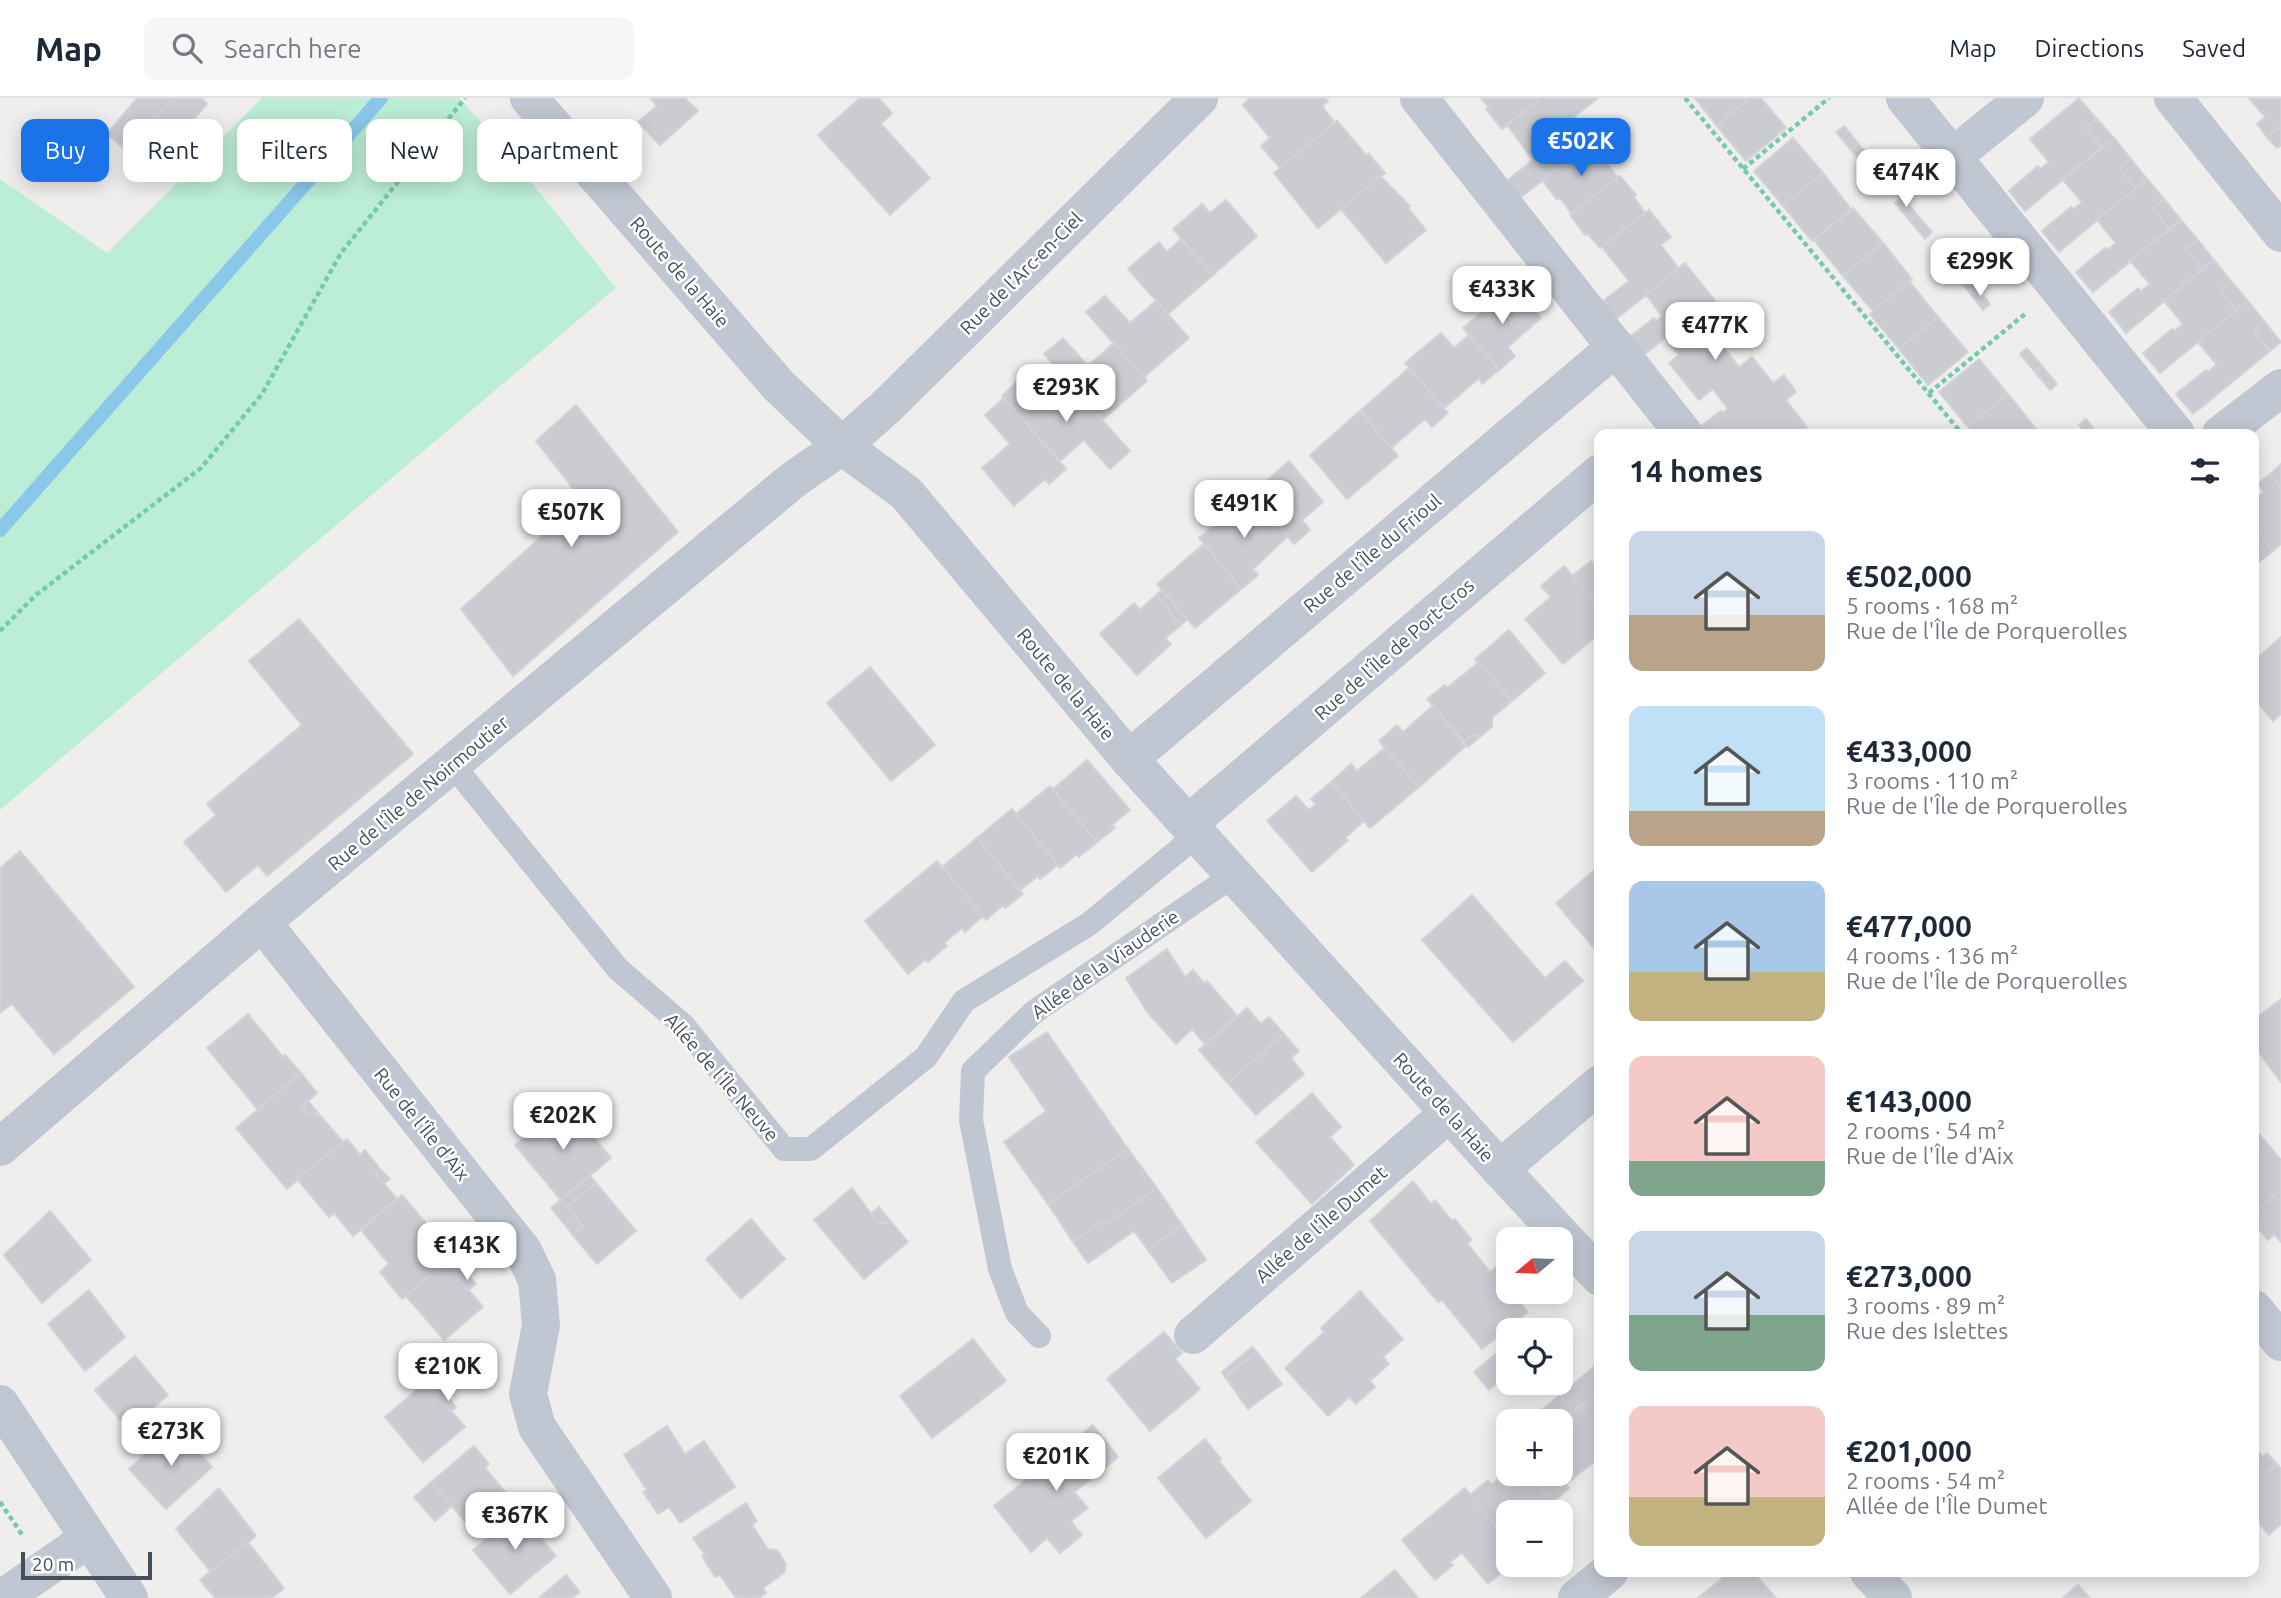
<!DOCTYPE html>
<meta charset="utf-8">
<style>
body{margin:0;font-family:Ubuntu,sans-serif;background:#f6f6f7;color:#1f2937;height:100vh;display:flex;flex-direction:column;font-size:26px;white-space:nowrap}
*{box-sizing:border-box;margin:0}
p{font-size:23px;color:#747a83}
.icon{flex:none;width:38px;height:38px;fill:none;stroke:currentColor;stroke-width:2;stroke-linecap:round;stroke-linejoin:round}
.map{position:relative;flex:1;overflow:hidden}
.drawer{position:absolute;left:1594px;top:331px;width:665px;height:1148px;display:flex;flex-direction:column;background:#fff;border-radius:14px;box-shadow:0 4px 18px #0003}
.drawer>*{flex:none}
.hud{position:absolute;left:21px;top:21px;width:665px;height:63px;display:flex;gap:14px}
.needle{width:46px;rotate:251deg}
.fabs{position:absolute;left:1496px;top:1129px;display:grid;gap:14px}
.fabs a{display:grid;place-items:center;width:77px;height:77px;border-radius:14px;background:#fff;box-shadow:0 4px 18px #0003;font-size:35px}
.scale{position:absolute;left:21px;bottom:18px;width:131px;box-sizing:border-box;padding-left:7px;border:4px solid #464e5a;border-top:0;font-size:19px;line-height:24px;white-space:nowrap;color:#464e5a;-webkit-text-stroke:5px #fff;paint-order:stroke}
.price{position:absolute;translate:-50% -60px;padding:0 16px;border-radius:14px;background:#fff;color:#222;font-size:23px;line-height:46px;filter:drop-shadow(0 2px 4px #0008)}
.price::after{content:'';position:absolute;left:50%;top:42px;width:21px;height:16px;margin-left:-10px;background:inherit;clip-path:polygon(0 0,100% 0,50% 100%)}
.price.selected{background:#1a73e8;color:#fff}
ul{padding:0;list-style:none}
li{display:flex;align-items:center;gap:21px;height:175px;padding:0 35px}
li span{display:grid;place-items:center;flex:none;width:196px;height:140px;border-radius:14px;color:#555}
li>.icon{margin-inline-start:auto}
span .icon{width:84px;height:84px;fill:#fffc;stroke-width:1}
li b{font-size:30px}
h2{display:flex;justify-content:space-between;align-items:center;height:84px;padding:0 35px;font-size:30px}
.chip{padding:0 24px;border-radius:14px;background:#fff;box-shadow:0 4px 18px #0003;font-size:24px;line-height:63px}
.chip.selected{background:#1a73e8;color:#fff}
header{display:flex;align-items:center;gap:42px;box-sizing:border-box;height:98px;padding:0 35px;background:#fff;border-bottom:2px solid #e0e1e3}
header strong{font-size:33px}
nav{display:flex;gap:38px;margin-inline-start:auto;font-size:24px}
.search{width:490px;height:63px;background:#f6f6f7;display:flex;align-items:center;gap:18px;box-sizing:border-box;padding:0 24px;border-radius:14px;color:#747a83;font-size:26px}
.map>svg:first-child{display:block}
</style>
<header>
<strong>Map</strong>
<div class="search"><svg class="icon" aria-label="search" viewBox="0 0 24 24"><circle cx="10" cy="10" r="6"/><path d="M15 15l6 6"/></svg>Search here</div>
<nav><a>Map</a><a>Directions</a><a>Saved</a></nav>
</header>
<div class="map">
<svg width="2281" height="1500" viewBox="0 0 2281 1500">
<rect width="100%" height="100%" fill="#f0eeed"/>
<!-- green -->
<path fill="#bcedd6" d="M262,0H459L500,45L616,190L0,712V81L107,155Z"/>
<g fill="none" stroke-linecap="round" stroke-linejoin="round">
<!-- stream -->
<path stroke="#8ac8e9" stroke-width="14" d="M0,432L381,0"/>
</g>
<!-- building -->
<g fill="#caccd2" stroke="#d1d3d9" stroke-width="2">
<path d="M137,0H174L127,53L107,36Z"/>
<path d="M174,0H201L207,6L149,72L127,53Z"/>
<path d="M650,0H685L698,13L660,47L638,24L657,8Z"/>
<path d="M860,0H879L892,15L881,26L930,80L890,117L818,37Z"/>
<path d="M1250,0H1325L1328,3L1322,8L1335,25L1280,70L1261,48L1270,40L1243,7Z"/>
<path d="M1481,0H1541L1502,31L1486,11L1489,9Z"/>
<path d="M1541,0H1598L1565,26L1584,50L1516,103L1503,86L1533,62L1507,27Z"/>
<path d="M1695,0H1750L1717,28Z"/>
<path d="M1750,0H1761L1786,30L1746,63L1717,28Z"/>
<path d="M2079,0L2097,21L2086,30L2102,49L2025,113L2009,93L2038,68L2040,71L2049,64L2030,41Z"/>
<path d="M2249,0H2281V27L2267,39L2257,26L2265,19Z"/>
<path d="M2097,21L2114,40L2102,49L2086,30Z"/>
<path d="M1337,23L1366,57L1369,56L1385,75L1318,130L1274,75Z"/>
<path d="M2281,27V47L2277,50L2267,39Z"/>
<path d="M1844,28L1858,45L1851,52L1836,34Z"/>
<path d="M1793,40L1823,75L1783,108L1754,73Z"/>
<path d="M2114,40L2131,61L2119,70L2136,90L2059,154L2042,133L2071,109L2074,111L2082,104L2063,82Z"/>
<path d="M1593,42L1608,62L1606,64L1618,80L1572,116L1560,100L1557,102L1542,82Z"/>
<path d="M1858,45L1873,63L1866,69L1851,52Z"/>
<path d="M2131,61L2147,81L2136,90L2119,70Z"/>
<path d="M1823,75L1851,111L1812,143L1783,108Z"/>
<path d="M1380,78L1410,108L1408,110L1426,132L1386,165L1341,111Z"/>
<path d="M1620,78L1636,97L1634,99L1645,115L1600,150L1587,135L1585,137L1570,117Z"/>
<path d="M2147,81L2164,101L2153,111L2170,131L2093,194L2076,174L2105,150L2107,152L2116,145L2097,122Z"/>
<path d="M1903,99L1917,117L1910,123L1895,105Z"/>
<path d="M2164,101L2181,122L2170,131L2153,111Z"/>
<path d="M1226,102L1257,138L1213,177L1173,131L1202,106L1210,115Z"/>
<path d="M1853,110L1883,145L1843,178L1814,142Z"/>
<path d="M1649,112L1671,139L1661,147L1679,171L1612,224L1598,207L1629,183L1602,149Z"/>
<path d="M1917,117L1932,134L1925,141L1910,123Z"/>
<path d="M2181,122L2198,142L2186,151L2203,171L2126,235L2109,214L2138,190L2141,193L2150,186L2130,163Z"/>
<path d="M1181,141L1213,177L1168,216L1128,171L1159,144L1167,154Z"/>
<path d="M2198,142L2214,162L2203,171L2186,151Z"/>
<path d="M1883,145L1912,181L1873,213L1843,178Z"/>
<path d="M2214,162L2231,183L2220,192L2236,213L2160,275L2143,255L2172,231L2174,233L2183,226L2164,203Z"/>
<path d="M1685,165L1720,209L1710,217L1718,227L1711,233L1739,269L1752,259L1773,285L1784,277L1796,294L1786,302L1807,329L1798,336H1699L1696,332L1721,313L1722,315L1728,311L1713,291L1699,302L1669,265L1679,257L1665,240L1640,260L1626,242L1654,220L1656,223L1662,218L1646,197Z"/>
<path d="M1961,170L1976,188L1969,194L1954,176Z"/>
<path d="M1909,183L1938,219L1899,251L1870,216Z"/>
<path d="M2231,183L2248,203L2236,213L2220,192Z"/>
<path d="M1515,187L1541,220L1508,249L1515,258L1499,272L1463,230Z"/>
<path d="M1976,188L1990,206L1983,212L1969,194Z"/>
<path d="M1105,198L1130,225L1156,203L1189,240L1144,279L1086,214Z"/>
<path d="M2248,203L2264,223L2254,233L2270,253L2193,316L2176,296L2206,272L2207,274L2217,267L2198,244Z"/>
<path d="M1938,219L1968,254L1928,287L1899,251Z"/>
<path d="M2264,223L2281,244L2270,253L2254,233Z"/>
<path d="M1441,235L1454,250L1469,237L1499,272L1482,286L1479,280L1444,310L1405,265Z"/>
<path d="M1063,240L1088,268L1114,245L1147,283L1102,322L1044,256Z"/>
<path d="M2027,250L2042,268L2035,274L2020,256Z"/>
<path d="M1979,261L2008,296L1968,329L1939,294Z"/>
<path d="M2042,268L2057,286L2050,292L2035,274Z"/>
<path d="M1409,270L1448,315L1432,329L1425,321L1391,350L1360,313Z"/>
<path d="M1020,281L1046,310L1071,287L1130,353L1110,371L1084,342L1060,363L1002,298Z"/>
<path d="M2008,296L2037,332L2033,336H1973L1968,329Z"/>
<path d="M1004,300L1066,371L1049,386L1045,381L1014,408L982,370L1010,346L985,317Z"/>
<path d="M576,307L678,434L513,578L461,511L582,402L536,343Z"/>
<path d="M1360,313L1398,358L1347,401L1310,357Z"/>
<path d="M2086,321L2098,336H2086L2079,327Z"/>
<path d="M1289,363L1323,404L1302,422L1310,432L1294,446L1252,396Z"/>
<path d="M2281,366V390L2270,376Z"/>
<path d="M2270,376L2281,390V446L2273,453L2254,430V402L2264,394L2258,386Z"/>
<path d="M1253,396L1288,438L1253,471L1258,477L1241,491L1199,440Z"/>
<path d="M2254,430L2273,453L2254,468Z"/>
<path d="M1204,446L1241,491L1195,530L1157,486Z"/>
<path d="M1600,462V510L1572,478L1591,463L1594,466Z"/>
<path d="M1564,468L1600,510V535L1563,566L1525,521L1551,499L1541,488Z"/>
<path d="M1162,492L1187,521L1181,527L1156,497Z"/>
<path d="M1156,497L1181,527L1165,540L1171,546L1137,577L1100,536L1134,505L1140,512Z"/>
<path d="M299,521L413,656L267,778L258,767L226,794L184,744L216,717L207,706L302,627L249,563Z"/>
<path d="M1509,532L1545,575L1512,603L1475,561Z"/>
<path d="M2281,539V616L2273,623L2254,600V563Z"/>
<path d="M1479,564L1512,603L1492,620V629L1481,638L1472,637L1464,644L1427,601L1445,587L1447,590Z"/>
<path d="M870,569L935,647L891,683L827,605Z"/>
<path d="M1433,608L1466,648L1419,689L1379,643L1397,627L1403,634Z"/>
<path d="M1472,637L1481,638L1468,649L1464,644Z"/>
<path d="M1385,650L1419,689L1370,730L1331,684L1351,666L1357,673Z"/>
<path d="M1087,662L1130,712L1112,727L1115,730L1097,744L1053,691Z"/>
<path d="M1331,684L1364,723L1345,740L1348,742L1312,774L1267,723L1296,698L1309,712L1316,706L1311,701Z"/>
<path d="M1050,688L1097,744L1079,759L1077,756L1060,770L1016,716Z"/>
<path d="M1012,711L1058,767L1040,781L1038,778L1020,792L977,740Z"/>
<path d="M977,740L1023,796L1005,810L1003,807L986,822L942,769Z"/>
<path d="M20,753L134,889L54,956L12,906L0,915V770Z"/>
<path d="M937,763L983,818L965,834L962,830L944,845L947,848L928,864L926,861L908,876L865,823Z"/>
<path d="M1593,773L1600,779V844L1593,849L1556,805Z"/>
<path d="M1472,797L1545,880L1565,863L1583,883L1513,944L1422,842Z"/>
<path d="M1167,851L1185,879L1193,872L1204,885L1207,883L1237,918L1205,946L1192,931L1176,946L1147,914L1126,880Z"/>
<path d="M2281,901V984L2259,955L2254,959V922Z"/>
<path d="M1247,910L1261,926L1269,919L1284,936L1228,985L1199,952Z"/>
<path d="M248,916L283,959L285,957L301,975L258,1012L207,950Z"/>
<path d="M1047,934L1128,1051L1048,1106L1004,1044L1046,1013L1009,959Z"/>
<path d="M1284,936L1299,953L1291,960L1304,976L1256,1017L1228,985Z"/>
<path d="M301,975L317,995L303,1008L308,1015L319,1016L343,1044L287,1091L236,1030Z"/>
<path d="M1312,995L1341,1029L1330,1039L1354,1067L1312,1106L1256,1044Z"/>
<path d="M308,1003L319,1016L308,1015L303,1008Z"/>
<path d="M565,1005L611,1060L561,1102L515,1047Z"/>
<path d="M2254,1030L2281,1062V1092L2254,1114Z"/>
<path d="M347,1041L360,1057L365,1052L380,1071L375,1075L397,1101L353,1138L334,1115L329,1119L297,1081Z"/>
<path d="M1128,1051L1157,1090L1108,1125L1105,1122L1073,1144L1048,1106Z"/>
<path d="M380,1071L390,1081L384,1085L375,1075Z"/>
<path d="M590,1078L596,1085L567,1109L583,1128L572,1136L551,1110Z"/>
<path d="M1413,1083L1431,1106L1435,1102L1452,1123L1455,1121L1472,1142L1467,1145L1490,1174L1498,1168L1508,1181V1194H1511L1528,1214L1482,1251L1442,1202L1438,1204L1370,1123Z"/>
<path d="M596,1085L636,1133L597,1166L572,1136L583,1128L567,1109Z"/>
<path d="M852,1090L878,1125L891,1124L908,1144L864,1181L814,1122Z"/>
<path d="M1157,1090L1182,1127L1148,1152L1134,1133L1088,1165L1073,1144L1105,1122L1108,1125Z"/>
<path d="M2281,1092V1144L2274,1136L2268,1142L2254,1126V1115Z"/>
<path d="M402,1097L430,1130L425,1135L433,1145L438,1141L452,1159L402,1201L380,1174L389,1166L361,1132Z"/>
<path d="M879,1109L891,1124L878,1125L871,1116Z"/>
<path d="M50,1113L91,1162L42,1205L4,1157Z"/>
<path d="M751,1121L785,1161L741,1201L706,1161Z"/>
<path d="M1182,1127L1206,1162L1172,1185L1148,1152Z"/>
<path d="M430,1130L438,1141L433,1145L425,1135Z"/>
<path d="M452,1159L466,1175L459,1181L483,1209L444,1242L406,1198Z"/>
<path d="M466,1175L476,1186L468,1192L459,1181Z"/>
<path d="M89,1192L125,1239L85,1273L48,1226Z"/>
<path d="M1360,1193L1403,1241L1383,1259L1389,1266L1370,1283L1375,1289L1356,1306L1349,1299L1328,1318L1285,1270L1324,1234L1321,1230Z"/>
<path d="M1164,1234L1182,1255L1175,1261L1200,1291L1150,1333L1107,1281Z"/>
<path d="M973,1241L1006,1283L932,1340L900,1298Z"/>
<path d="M1252,1249L1257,1254L1225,1279L1222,1274Z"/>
<path d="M1502,1251L1508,1259V1276L1489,1292L1474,1274Z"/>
<path d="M1257,1254L1282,1286L1248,1311L1225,1279Z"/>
<path d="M135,1258L168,1297L128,1331L95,1292Z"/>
<path d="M1594,1269L1600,1276V1292L1573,1314L1560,1297Z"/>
<path d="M432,1279L446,1297L441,1301L465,1329L423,1364L385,1319Z"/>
<path d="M1600,1292V1359L1566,1386L1557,1376H1561V1323H1529L1560,1297L1573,1314Z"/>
<path d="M446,1297L456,1309L451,1313L441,1301Z"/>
<path d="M1093,1327L1118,1359L1074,1394L1088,1410L1071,1423L1082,1437L1060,1455L1047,1440L1031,1454L994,1408Z"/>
<path d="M667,1328L685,1356L704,1343L735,1389L680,1425L669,1409L658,1416L643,1394L647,1392L624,1357Z"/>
<path d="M175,1329L212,1369L166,1411L129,1371Z"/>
<path d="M1205,1341L1221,1361L1219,1363L1251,1403L1206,1440L1158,1380Z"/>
<path d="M474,1348L489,1366L485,1370L506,1395L468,1427L431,1384Z"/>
<path d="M2254,1349L2263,1359L2267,1355L2277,1366L2254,1385Z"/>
<path d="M2277,1366L2281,1371V1426L2269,1437L2254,1419V1385Z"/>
<path d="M1508,1372V1376H1530L1553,1404L1541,1414H1508V1444L1470,1397L1488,1382L1492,1386Z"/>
<path d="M1551,1376H1557L1569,1390L1553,1404L1538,1386Z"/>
<path d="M431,1384L452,1408L435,1423L414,1399Z"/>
<path d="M219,1390L256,1438L211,1474L176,1431Z"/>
<path d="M1465,1390L1508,1444V1466H1511L1488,1486L1462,1455L1450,1464L1453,1467L1435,1482L1402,1442Z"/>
<path d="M746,1405L757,1423L752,1427L768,1451L777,1452L786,1466L784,1475L763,1490L766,1495L759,1500H736L720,1477L715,1479L702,1458L705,1457L693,1440Z"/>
<path d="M522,1411L537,1428L533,1431L556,1458L510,1496L473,1452Z"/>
<path d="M248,1444L284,1490L272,1500H215L200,1482Z"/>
<path d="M1395,1472L1418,1500H1361Z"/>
<path d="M1730,1474H1753L1776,1500H1698Z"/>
<path d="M566,1477L580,1494L572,1500H539Z"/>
<path d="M2078,1487L2090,1500H2063Z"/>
</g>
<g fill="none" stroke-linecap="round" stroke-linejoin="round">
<!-- path -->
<g stroke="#75caac" stroke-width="4.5" stroke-dasharray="5 3.5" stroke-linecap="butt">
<path d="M1685,0L1962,336"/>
<path d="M1743,71L1829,0"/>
<path d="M1929,295L2025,216"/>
<path d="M0,533L36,497L201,370L262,296L341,155L465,0"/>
<path d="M0,1404L23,1438"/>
</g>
<!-- service -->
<g stroke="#c1c7d2" stroke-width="24">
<path d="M452,666L618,871L683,927L784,1051H811L926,959L964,903L1089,826L1197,737"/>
<path d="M1039,1238L1017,1215L1000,1171L971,1022L973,973L1034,914L1234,777"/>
</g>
<!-- minor -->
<g stroke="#c1c7d2" stroke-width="38">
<path d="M529,0L779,288L842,348L906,395L1129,661L1500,1071L1600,1179"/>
<path d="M1419,0L1684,336"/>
<path d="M1905,0L2176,336"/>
<path d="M2173,0L2281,135"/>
<path d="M1952,59L2025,0"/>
<path d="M2221,336L2281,290"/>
<path d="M1129,661L1616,249"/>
<path d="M1188,726L1600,375"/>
<path d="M262,824L523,1153L537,1182L541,1227L528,1296L537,1329L653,1500"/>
<path d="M0,1049L262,824L793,382L842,348L887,308L1199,0"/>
<path d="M1500,1071L1600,986"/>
<path d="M2254,1211L2281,1244"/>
<path d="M1193,1237L1449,1015"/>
<path d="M0,1306L129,1500"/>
<path d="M1869,1474L1893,1500"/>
<path d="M3,1500L88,1441"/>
<path d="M1577,1500L1609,1474"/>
</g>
</g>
<g text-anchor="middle" stroke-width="5" stroke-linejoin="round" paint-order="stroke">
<!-- street labels -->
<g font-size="19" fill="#464e5a" stroke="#fff">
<text transform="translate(680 174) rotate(49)" y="7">Route de la Haie</text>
<text transform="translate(1021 175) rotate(-45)" y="7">Rue de l'Arc-en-Ciel</text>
<text transform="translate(1372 455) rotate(-40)" y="7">Rue de l'Île du Frioul</text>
<text transform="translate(1394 551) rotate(-41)" y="7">Rue de l'Île de Port-Cros</text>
<text transform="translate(1066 586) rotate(50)" y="7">Route de la Haie</text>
<text transform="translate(418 695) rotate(-40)" y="7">Rue de l'Île de Noirmoutier</text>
<text transform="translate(1105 866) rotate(-35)" y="7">Allée de la Viauderie</text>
<text transform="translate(722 979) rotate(49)" y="7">Allée de l'Île Neuve</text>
<text transform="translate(1444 1009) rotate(48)" y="7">Route de la Haie</text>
<text transform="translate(422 1026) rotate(51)" y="7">Rue de l'Île d'Aix</text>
<text transform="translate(1321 1126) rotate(-41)" y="7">Allée de l'Île Dumet</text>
</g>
</g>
</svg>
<div class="fabs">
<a><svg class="needle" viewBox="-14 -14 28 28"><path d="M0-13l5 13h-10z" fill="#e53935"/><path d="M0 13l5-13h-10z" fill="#747a83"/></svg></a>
<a><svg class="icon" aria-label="locate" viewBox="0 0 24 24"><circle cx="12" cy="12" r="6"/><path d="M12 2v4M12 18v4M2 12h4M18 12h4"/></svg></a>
<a>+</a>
<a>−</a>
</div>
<div class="scale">20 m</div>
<b class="price selected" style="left:1581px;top:80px">€502K</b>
<b class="price" style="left:1906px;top:111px">€474K</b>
<b class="price" style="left:1980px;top:200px">€299K</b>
<b class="price" style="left:1502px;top:228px">€433K</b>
<b class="price" style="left:1715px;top:264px">€477K</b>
<b class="price" style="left:1066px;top:326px">€293K</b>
<b class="price" style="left:1244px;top:442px">€491K</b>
<b class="price" style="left:571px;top:451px">€507K</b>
<b class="price" style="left:563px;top:1054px">€202K</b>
<b class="price" style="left:467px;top:1184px">€143K</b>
<b class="price" style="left:448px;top:1305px">€210K</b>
<b class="price" style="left:171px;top:1370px">€273K</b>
<b class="price" style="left:1056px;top:1395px">€201K</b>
<b class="price" style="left:515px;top:1454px">€367K</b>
<div class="hud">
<a class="chip selected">Buy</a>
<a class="chip">Rent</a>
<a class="chip">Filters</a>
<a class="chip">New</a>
<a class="chip">Apartment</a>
</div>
<section class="drawer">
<h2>14 homes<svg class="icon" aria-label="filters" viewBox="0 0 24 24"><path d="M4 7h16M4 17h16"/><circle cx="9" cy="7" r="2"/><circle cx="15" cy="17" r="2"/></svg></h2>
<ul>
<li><span style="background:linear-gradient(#c9d6e8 60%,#b9a48a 0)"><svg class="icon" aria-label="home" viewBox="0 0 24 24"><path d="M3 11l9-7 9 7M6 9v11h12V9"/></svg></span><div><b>€502,000</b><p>5 rooms · 168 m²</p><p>Rue de l'Île de Porquerolles</p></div></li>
<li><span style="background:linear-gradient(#bfe0f5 75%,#b9a48a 0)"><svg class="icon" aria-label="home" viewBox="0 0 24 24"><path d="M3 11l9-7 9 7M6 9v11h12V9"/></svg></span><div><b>€433,000</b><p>3 rooms · 110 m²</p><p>Rue de l'Île de Porquerolles</p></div></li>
<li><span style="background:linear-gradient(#a9c7e8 65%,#c2b280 0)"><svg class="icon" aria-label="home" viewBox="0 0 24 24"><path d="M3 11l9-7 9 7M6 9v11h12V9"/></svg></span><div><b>€477,000</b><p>4 rooms · 136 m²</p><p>Rue de l'Île de Porquerolles</p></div></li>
<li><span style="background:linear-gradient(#f6c9c9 75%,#7fa58c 0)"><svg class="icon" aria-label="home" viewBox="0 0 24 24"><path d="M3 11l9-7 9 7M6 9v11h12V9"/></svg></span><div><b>€143,000</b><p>2 rooms · 54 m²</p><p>Rue de l'Île d'Aix</p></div></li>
<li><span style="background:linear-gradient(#c9d6e8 60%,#7fa58c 0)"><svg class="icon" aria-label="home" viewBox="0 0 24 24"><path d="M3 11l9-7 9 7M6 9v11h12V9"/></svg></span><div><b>€273,000</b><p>3 rooms · 89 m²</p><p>Rue des Islettes</p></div></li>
<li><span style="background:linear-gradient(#f6c9c9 65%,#c2b280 0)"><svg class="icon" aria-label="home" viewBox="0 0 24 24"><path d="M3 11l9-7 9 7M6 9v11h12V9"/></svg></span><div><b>€201,000</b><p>2 rooms · 54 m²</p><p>Allée de l'Île Dumet</p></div></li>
</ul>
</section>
</div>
